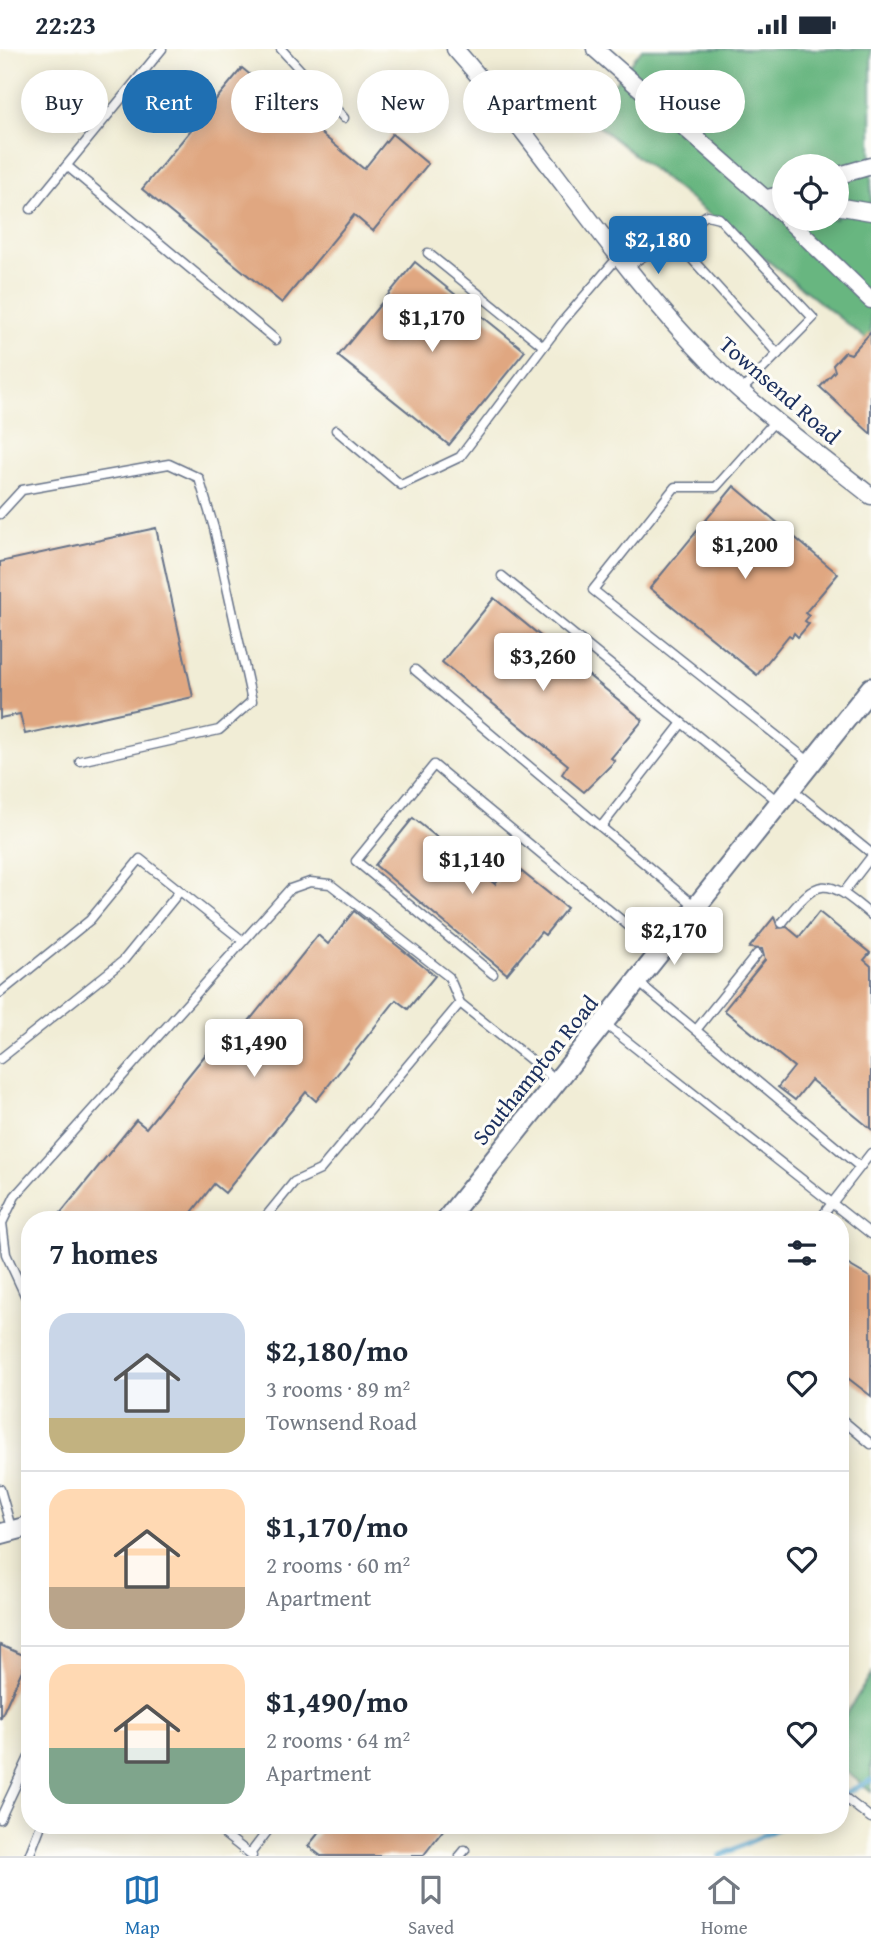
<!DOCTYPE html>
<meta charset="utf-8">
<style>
body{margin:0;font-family:"Gentium Book Plus",serif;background:#f6f6f7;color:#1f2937;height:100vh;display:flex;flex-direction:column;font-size:26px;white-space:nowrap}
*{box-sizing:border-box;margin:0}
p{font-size:23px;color:#747a83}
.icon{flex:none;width:38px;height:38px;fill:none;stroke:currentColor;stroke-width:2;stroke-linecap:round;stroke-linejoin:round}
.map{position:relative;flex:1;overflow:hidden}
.details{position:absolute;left:21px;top:1162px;width:828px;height:623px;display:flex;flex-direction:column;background:#fff;border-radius:28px;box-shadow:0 4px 18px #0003}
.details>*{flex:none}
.top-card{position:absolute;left:21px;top:21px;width:830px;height:63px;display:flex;gap:14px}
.controls{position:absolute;left:772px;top:105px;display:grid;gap:14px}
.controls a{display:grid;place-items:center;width:77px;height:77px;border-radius:50%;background:#fff;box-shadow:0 4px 18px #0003;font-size:35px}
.price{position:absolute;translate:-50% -60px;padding:0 16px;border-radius:7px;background:#fff;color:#222;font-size:23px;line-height:46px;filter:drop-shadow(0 2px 4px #0008)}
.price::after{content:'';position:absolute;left:50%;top:42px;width:21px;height:16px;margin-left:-10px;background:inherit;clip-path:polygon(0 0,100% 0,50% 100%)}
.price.selected{background:#1f6fb2;color:#fff}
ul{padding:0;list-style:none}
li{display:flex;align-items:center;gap:21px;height:175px;padding:0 28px}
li+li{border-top:2px solid #e0e1e3}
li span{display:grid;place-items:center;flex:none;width:196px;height:140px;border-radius:21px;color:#555}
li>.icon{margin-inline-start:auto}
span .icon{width:84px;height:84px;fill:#fffc;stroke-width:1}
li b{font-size:30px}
h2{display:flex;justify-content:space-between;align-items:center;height:84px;padding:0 28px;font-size:30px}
.chip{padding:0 24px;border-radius:32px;background:#fff;box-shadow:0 4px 18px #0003;font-size:24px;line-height:63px}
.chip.selected{background:#1f6fb2;color:#fff}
.status{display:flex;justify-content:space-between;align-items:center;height:49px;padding:0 35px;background:#fff;direction:ltr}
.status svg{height:19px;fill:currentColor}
.dock{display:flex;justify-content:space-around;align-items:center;height:98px;border-top:2px solid #e0e1e3;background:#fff;font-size:19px;color:#747a83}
.dock a{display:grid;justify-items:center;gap:4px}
.dock .selected{color:#1f6fb2}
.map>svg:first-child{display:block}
</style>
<div class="status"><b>22:23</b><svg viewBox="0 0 49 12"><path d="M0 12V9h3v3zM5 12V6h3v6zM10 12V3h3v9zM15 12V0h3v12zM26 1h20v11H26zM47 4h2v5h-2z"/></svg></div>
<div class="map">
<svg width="871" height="1807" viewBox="0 0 871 1807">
<rect width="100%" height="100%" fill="#fdfcf7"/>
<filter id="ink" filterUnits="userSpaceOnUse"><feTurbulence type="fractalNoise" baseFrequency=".0143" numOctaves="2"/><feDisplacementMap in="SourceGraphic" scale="14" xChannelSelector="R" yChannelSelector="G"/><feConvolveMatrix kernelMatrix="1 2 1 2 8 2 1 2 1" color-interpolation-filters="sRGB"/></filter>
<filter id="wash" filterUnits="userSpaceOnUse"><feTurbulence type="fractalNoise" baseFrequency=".00686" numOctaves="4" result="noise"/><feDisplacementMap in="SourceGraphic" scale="28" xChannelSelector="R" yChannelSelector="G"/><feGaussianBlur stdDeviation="1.57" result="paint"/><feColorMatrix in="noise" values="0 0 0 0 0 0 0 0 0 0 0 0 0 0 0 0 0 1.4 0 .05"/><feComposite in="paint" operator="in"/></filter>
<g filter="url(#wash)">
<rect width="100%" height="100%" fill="#f1edd6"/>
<!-- forest -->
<g fill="#68b680" stroke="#42726f" stroke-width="2" fill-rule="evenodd">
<path d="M642,0H871V294L587,68ZM784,117H836V170H784Z"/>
<path d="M871,1625V1742L840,1718V1675Z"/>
</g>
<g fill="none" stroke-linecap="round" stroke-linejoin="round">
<!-- stream -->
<g stroke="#58a8d2" stroke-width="5">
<path d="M840,1747L871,1731"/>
<path d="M720,1807L785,1776"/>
</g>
</g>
<g id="blocks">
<!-- building -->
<g fill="#e0a781">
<path d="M242,19L364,120L392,85L428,115L373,182L354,166L282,254L142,140Z"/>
<path d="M415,213L525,302L449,396L338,307Z"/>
<path d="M871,283V385L820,338L835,322L833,316L845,303L851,305Z"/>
<path d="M734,437L838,525L805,564L809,567L805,572L809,575L798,588L794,584L792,588L789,586L757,626L650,539Z"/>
<path d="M156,479L193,648L25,685L20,665L0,669V513Z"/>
<path d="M494,549L643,671L611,709L615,712L584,743L562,725L568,716L442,613Z"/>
<path d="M413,769L495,835L512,815L567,859L545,886L541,883L507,925L375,816Z"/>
<path d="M354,862L435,927L408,960L396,951L316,1052L306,1043L225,1144L214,1135L186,1171H55L136,1071L146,1079L227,979L237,987L318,886L328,895Z"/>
<path d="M819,863L870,904L864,911L871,917V1080L811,1031L795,1051L778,1038L794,1018L724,961L765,911L762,900L749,899L774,868L778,879L787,878L799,888Z"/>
<path d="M847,1215L871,1229V1347L840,1323V1224Z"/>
<path d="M0,1596L28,1608L0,1670Z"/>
<path d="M325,1776H447L423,1807H321L308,1797Z"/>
</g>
</g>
</g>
<g filter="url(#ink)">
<use href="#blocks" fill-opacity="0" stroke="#667288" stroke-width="2"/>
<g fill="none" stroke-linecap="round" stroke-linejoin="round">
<!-- service casing -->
<g stroke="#667288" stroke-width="11">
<g id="service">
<path d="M281,0L344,69"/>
<path d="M67,117L276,291"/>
<path d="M31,160L162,0"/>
<path d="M672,188L778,305"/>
<path d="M428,204L543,297"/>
<path d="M627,218L707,166L719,169L813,269L741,342"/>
<path d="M775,372L716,438H675L593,541L811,714"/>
<path d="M336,381L401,436L460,408L562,273L619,207"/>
<path d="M0,465L22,441L169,415L199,429L214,479L252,652L219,681L80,712"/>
<path d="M502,527L780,754"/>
<path d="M415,621L696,858"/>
<path d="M792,740L871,804"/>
<path d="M601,778L682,674"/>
<path d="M844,843L871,808"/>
<path d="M782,874C819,827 825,827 871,866"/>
<path d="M493,925L356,812L434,716L660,903"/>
<path d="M637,932L860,1118"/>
<path d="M0,944L90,871L140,810L243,892"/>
<path d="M604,974L871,1185"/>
<path d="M696,981L757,905"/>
<path d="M0,1010L123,912L180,842"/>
<path d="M263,1171L294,1133L320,1121L460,954"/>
<path d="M819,1171L871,1104"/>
<path d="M30,1257L6,1205L2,1174L15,1147L290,840L310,833L330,835L449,928L460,954L557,1032"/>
<path d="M840,1369L871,1395"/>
<path d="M0,1440L12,1482"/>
<path d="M840,1745L871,1769"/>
<path d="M0,1770L30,1706"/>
<path d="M213,1776L252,1807"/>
<path d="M250,1805L272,1776"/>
<path d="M29,1807L41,1776"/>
<path d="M460,1807L465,1801"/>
</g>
</g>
<!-- minor casing -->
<g stroke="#667288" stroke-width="19">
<g id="minor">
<path d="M455,0C545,101 616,218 711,314C760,363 817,404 871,447"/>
<path d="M595,0L784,166"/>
<path d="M836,127L871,117"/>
<path d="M767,149L784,145"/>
<path d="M836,157L871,163"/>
<path d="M787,170L871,251"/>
</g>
</g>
<!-- tertiary casing -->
<g stroke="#667288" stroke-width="23">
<g id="tertiary">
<path d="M446,1171L871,639"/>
<path d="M0,1485L30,1477"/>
</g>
</g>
<!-- service -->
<use href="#service" stroke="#fff" stroke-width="8"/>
<!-- minor -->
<use href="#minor" stroke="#fff" stroke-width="16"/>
<!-- tertiary -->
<use href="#tertiary" stroke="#fff" stroke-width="19"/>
</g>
</g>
<g text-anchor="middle" stroke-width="6" stroke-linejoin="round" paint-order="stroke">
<!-- street labels -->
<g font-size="23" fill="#1b2f5e" stroke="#fdfcf7">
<text transform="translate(780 341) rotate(41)" y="8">Townsend Road</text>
<text transform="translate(535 1021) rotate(-51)" y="8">Southampton Road</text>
</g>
</g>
</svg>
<div class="controls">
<a><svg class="icon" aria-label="locate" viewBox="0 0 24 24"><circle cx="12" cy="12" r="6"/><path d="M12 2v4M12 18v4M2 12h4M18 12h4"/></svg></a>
</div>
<b class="price selected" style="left:658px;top:227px">$2,180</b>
<b class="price" style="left:432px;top:305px">$1,170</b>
<b class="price" style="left:745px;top:532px">$1,200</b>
<b class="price" style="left:543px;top:644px">$3,260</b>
<b class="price" style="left:472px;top:847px">$1,140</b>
<b class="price" style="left:674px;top:918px">$2,170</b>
<b class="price" style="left:254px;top:1030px">$1,490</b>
<div class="top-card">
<a class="chip">Buy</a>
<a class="chip selected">Rent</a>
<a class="chip">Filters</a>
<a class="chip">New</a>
<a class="chip">Apartment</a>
<a class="chip">House</a>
</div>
<section class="details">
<h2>7 homes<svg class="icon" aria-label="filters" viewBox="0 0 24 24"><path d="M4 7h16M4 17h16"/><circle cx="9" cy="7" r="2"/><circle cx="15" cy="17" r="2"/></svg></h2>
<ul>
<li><span style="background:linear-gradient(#c9d6e8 75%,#c2b280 0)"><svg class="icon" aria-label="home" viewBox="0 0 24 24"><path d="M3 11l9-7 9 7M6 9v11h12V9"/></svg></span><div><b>$2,180/mo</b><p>3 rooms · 89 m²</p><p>Townsend Road</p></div><svg class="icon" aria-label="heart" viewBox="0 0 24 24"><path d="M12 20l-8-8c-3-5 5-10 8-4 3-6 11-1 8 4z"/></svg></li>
<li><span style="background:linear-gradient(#ffd9b3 70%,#b9a48a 0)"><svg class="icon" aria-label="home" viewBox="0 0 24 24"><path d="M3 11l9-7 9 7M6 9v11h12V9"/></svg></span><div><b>$1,170/mo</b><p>2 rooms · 60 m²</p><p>Apartment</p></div><svg class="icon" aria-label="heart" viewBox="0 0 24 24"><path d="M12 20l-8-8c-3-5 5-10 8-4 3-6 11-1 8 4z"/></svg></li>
<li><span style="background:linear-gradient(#ffd9b3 60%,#7fa58c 0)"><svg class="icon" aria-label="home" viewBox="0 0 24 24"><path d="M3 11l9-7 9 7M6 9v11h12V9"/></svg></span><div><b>$1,490/mo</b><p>2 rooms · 64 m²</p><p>Apartment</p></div><svg class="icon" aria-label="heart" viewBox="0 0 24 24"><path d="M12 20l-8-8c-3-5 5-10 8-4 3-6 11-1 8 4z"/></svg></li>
</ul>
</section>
</div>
<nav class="dock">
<a class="selected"><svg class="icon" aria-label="map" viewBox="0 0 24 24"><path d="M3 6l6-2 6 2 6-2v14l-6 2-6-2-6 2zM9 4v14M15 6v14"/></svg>Map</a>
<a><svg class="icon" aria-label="saved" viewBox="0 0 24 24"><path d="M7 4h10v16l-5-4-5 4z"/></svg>Saved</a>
<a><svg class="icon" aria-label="home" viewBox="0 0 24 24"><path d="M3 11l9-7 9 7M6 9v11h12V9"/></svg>Home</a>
</nav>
